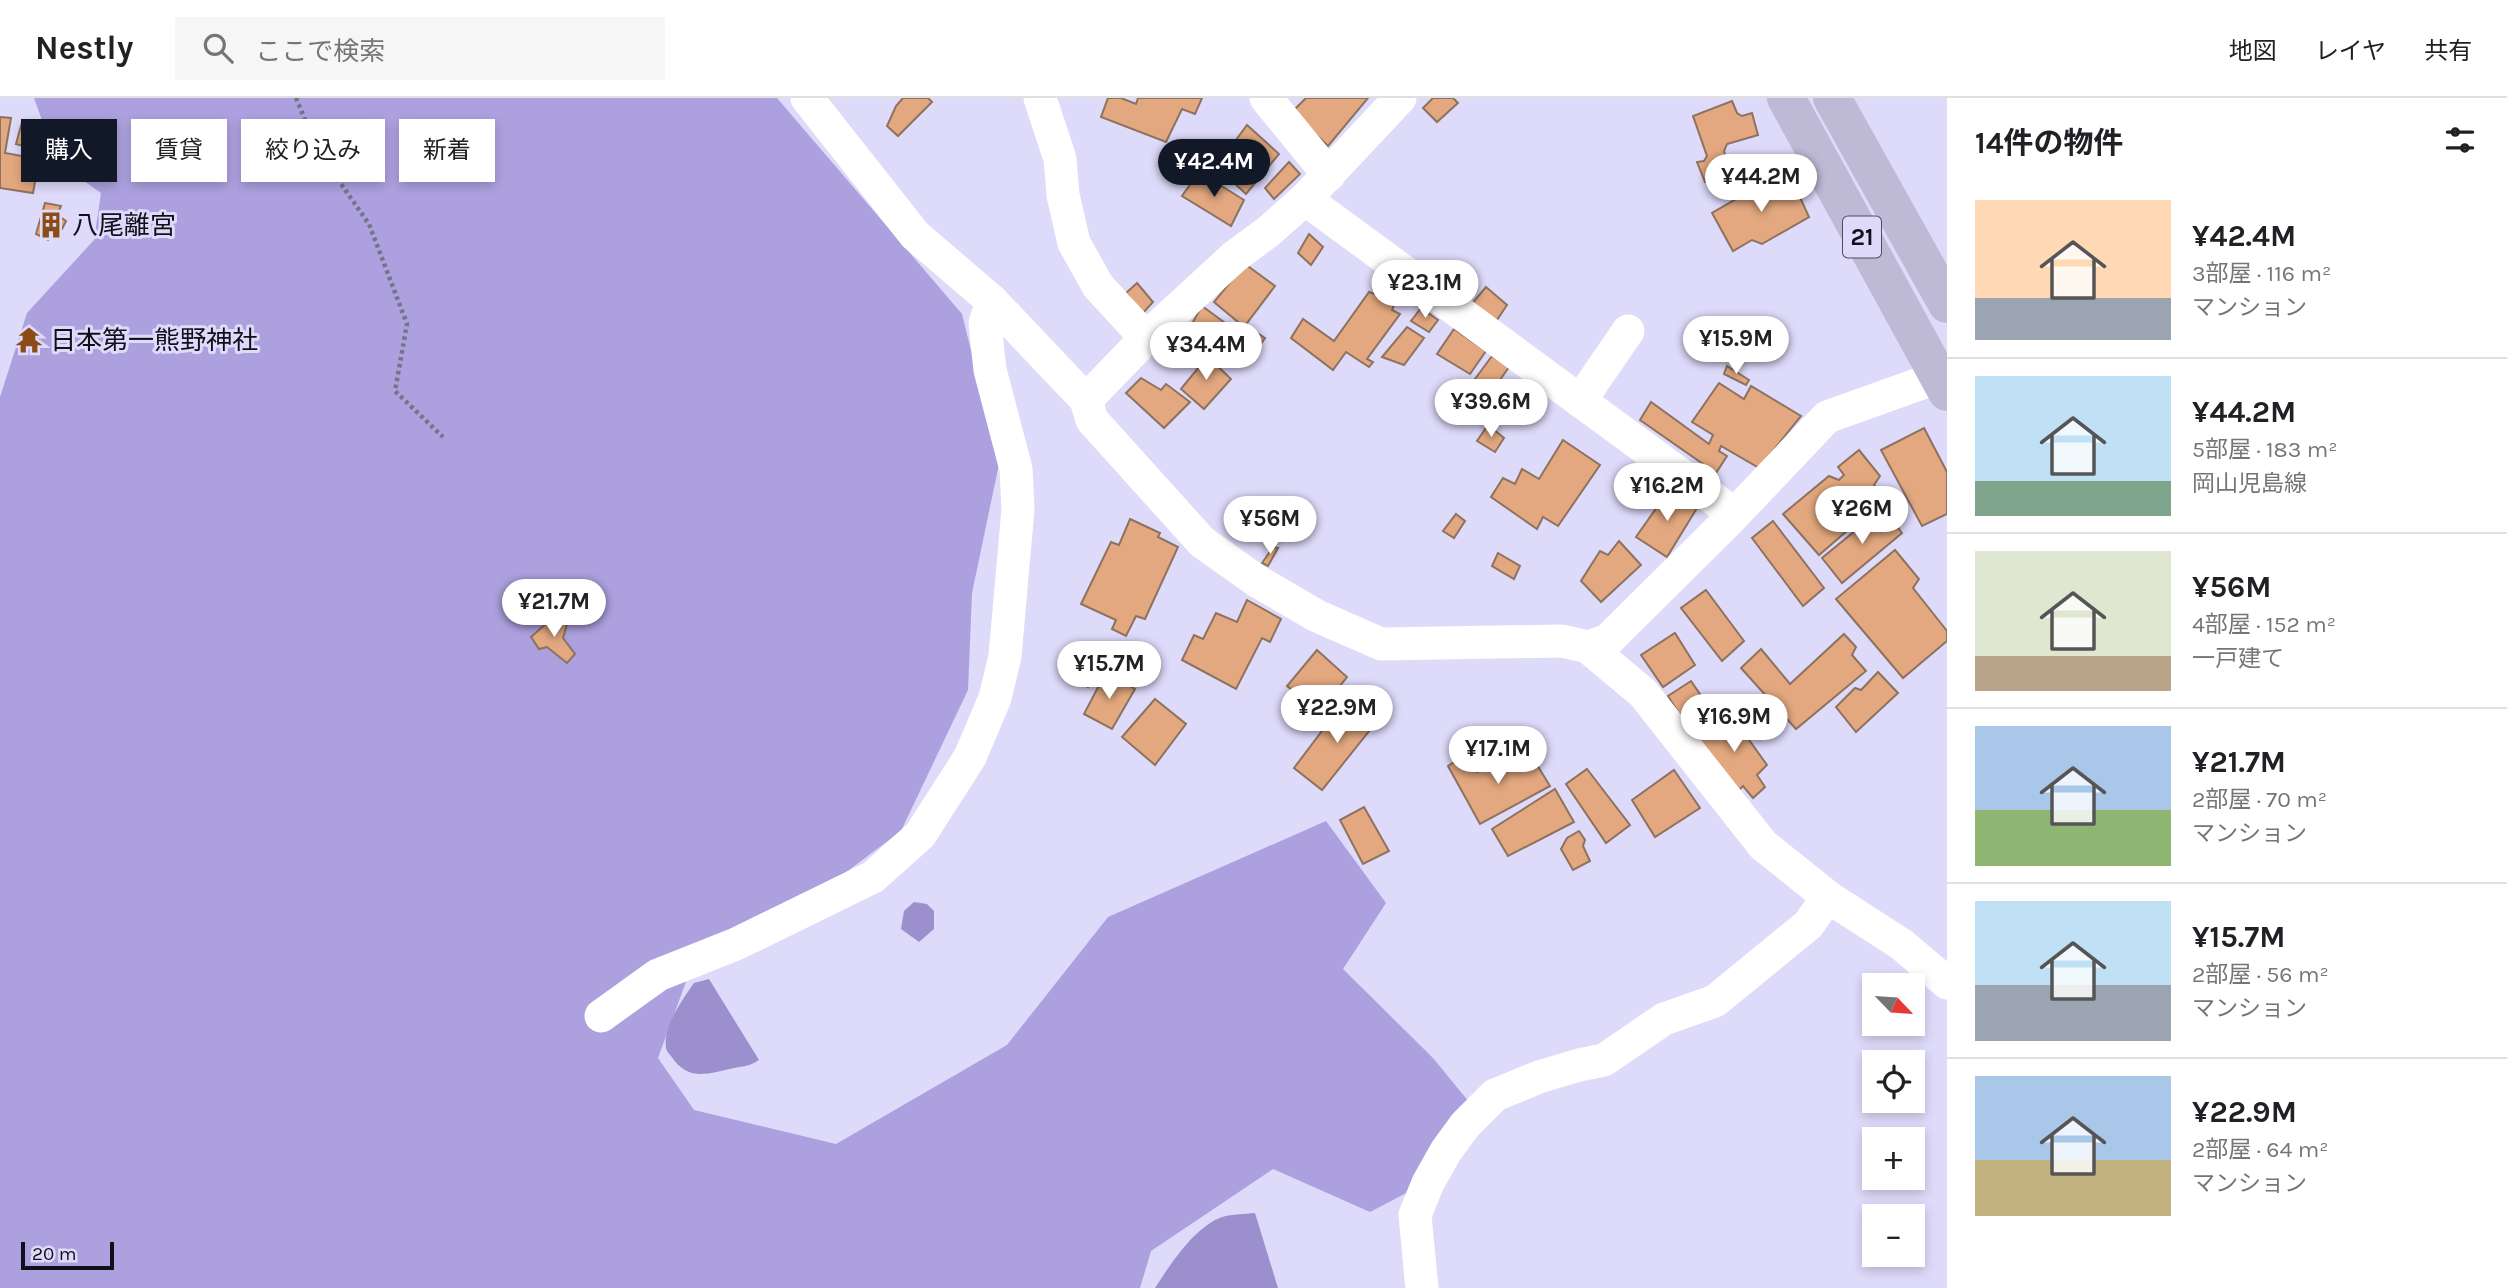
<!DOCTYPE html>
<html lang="ja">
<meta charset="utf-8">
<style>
body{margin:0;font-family:Karla,"Noto Sans JP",sans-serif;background:#f6f6f6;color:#202124;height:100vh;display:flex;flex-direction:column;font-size:26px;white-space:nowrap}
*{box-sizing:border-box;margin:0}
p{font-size:23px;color:#757577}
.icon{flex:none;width:38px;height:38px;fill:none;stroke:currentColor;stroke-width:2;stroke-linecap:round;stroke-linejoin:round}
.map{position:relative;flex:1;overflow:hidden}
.details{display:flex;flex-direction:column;background:#fff;width:560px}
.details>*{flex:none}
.banner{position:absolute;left:21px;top:21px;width:665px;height:63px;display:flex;gap:14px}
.needle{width:46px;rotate:115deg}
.fabs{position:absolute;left:1862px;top:875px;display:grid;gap:14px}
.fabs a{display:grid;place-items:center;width:63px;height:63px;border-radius:0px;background:#fff;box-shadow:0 4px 10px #0003;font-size:35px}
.scale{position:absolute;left:21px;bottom:18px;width:93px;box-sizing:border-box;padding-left:7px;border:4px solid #110f1a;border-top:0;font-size:19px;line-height:24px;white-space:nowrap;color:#110f1a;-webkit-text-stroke:5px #dedafa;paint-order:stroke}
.price{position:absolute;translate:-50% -60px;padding:0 16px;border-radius:24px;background:#fff;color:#222;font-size:23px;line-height:46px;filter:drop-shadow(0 2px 4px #0008)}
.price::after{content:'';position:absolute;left:50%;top:42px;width:21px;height:16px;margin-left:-10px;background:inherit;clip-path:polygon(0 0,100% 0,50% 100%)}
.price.on{background:#111827;color:#fff}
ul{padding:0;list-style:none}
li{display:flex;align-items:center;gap:21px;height:175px;padding:0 28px}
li+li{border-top:2px solid #e0e0e0}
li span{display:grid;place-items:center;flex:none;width:196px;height:140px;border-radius:0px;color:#555}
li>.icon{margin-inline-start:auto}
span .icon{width:84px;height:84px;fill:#fffc;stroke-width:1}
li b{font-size:30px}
h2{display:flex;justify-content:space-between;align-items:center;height:84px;padding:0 28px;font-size:30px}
.chip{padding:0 24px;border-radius:0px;background:#fff;box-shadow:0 4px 10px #0003;font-size:24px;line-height:63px}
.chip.on{background:#111827;color:#fff}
header{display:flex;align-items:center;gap:42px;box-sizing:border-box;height:98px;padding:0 35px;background:#fff;border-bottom:2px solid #e0e0e0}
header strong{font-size:33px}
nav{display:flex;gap:38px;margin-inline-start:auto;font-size:24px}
.search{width:490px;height:63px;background:#f6f6f6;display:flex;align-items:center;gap:18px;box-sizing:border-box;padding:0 24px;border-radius:0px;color:#757577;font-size:26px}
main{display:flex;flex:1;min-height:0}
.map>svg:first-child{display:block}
</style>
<header>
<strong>Nestly</strong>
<div class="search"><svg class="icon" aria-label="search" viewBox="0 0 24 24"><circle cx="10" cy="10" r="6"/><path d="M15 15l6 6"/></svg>ここで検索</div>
<nav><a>地図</a><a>レイヤ</a><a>共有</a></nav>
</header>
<main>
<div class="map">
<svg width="1947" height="1190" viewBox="0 0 1947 1190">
<rect width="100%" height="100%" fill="#dedafa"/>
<!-- forest -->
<path fill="#aca0de" d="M34,0H777L962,216L999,366L972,495L968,592L901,733L817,796L687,881L658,960L694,1012L836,1046L1007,947L1108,819L1326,723L1386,805L1343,871L1433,960L1469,1004L1410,1093L1370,1114L1273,1071L1151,1153L1140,1190H0V299L27,215L94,142L101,95L57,64Z"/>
<!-- water -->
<g fill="#9b90cd">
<path d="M914,804L927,806L934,813V831L919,844L901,831L904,813Z"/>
<path d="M709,881L759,962C750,968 745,968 734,970C709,975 689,985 671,958C668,954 666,953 666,949C663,928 683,901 694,885Z"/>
<path d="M1255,1115L1278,1190H1155C1170,1167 1194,1129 1222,1119C1232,1116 1245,1116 1255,1115Z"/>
</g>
<!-- building -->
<g fill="#e3a87f" stroke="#8d725f" stroke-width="2">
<path d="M903,0H928L932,4L898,38L887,28L896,8Z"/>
<path d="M1108,0H1121L1136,6L1138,0H1202L1195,16L1182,11L1166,44L1101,19Z"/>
<path d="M1306,0H1368L1328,48L1292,14Z"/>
<path d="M1433,0H1453L1458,5L1437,24L1423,10Z"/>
<path d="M1732,3L1737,15L1742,18L1752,15L1758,37L1727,46L1724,53L1730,74L1705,84L1697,64L1704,63L1707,58L1693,18Z"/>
<path d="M0,19L11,20L5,55L39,61L33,95L0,90Z"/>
<path d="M22,24L37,29L31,50L16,46Z"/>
<path d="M1247,27L1279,56L1246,96L1220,72L1238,48L1233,46Z"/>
<path d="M1289,64L1300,76L1274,101L1265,90Z"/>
<path d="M1199,74L1244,102L1231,128L1182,98Z"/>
<path d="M1778,77L1784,89L1789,91L1795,88L1809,119L1762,146L1752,142L1733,153L1712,115Z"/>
<path d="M45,105L61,108L57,117L66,123L62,131H54L48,142L36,136Z"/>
<path d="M1309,136L1323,149L1311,167L1298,155Z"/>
<path d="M1245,166L1275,188L1244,229L1214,204Z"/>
<path d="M1137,185L1153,204L1143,215L1126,195Z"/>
<path d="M1486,189L1507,207L1493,228L1469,209Z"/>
<path d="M1369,194L1396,203L1392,212L1400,216L1367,261L1373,264L1369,269L1346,254L1333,272L1291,240L1303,221L1334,243Z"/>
<path d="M1202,208L1232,230L1222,246L1193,224Z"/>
<path d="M1421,210L1438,222L1429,234L1411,223Z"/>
<path d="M1407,229L1424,240L1404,267L1382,259Z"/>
<path d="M1454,231L1486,253L1470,276L1437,256Z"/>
<path d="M1254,233L1265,240L1251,260L1240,252Z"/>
<path d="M1204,255L1231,281L1204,311L1181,291L1199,269L1193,266Z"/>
<path d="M1492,258L1509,269L1493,292L1475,281Z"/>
<path d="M1727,268L1749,282L1746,287L1724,276Z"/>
<path d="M1141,280L1161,292L1166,286L1190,304L1164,330L1126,295Z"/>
<path d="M1719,285L1744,301L1751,288L1801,318L1759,370L1721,348L1719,353L1727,358L1716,375L1640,322L1651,304L1709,346L1713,337L1692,324Z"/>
<path d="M1488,327L1504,340L1495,354L1477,343Z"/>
<path d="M1924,330L1947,374V416L1922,428L1881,352Z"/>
<path d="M1563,342L1600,367L1558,428L1543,419L1537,431L1491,399L1503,380L1515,386L1522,371L1539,381Z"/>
<path d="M1859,352L1880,378L1874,387L1885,400L1819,457L1783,416L1829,378L1839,382L1844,377L1838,369Z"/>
<path d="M1669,392L1697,410L1667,459L1636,439Z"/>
<path d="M1883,410L1902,435L1842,485L1822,460Z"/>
<path d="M1456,416L1465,423L1454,440L1443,433Z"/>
<path d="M1130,421L1160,435L1158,439L1178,449L1145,521L1136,518L1126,538L1112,531L1116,522L1081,506L1111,444L1119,447Z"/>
<path d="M1773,423L1824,490L1803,508L1752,440Z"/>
<path d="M1619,443L1641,467L1601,504L1581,483L1600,453L1608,457Z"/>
<path d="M1273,449L1278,450L1268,468L1262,465Z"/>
<path d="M1895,452L1919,481L1913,490L1947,533V543L1903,580L1836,501Z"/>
<path d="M1498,455L1520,468L1514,481L1492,468Z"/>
<path d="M1706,492L1744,543L1722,563L1681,510Z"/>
<path d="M1247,502L1281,521L1270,544L1262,540L1236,591L1182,562L1194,537L1203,541L1216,515L1237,524Z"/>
<path d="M557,516L567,526L563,540L575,556L567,565L547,549L539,551L531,539Z"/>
<path d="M1675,535L1695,567L1663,589L1641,557Z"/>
<path d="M1844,536L1856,549L1852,557L1866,573L1796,631L1741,570L1761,551L1790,586Z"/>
<path d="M1317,552L1347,579L1320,613L1287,588Z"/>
<path d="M1076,559L1097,569L1088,589L1069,578Z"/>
<path d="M1106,574L1135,591L1112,631L1084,616Z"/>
<path d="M1878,574L1898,595L1856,634L1836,609L1855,590L1861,592Z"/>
<path d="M1691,583L1704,602L1680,617L1668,598Z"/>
<path d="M1155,601L1186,626L1155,667L1122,639Z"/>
<path d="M1361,602L1382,617L1322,692L1294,670L1334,617L1344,624Z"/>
<path d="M1729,614L1767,667L1757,677L1765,689L1753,700L1743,688L1738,693L1696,640Z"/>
<path d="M1465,657L1473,672L1477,674L1495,666L1498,673L1502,675L1531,657L1550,688L1480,726L1448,668Z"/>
<path d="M1587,671L1630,727L1606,745L1566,686Z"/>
<path d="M1674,672L1700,710L1655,739L1632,702Z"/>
<path d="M1555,691L1574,724L1508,758L1492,731Z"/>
<path d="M1364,709L1389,753L1363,766L1340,722Z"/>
<path d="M1579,733L1585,742L1583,748L1590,763L1573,772L1561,751L1567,740Z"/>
</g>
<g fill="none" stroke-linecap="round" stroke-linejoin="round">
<!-- path -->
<path stroke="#767388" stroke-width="4.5" stroke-dasharray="3.5 3.5" stroke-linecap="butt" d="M296,0L318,53L369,126L407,226L395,293L443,339"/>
<!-- minor -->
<g stroke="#fff" stroke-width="33">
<path d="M807,0L915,137L992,203L1086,302L1092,322L1202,444L1257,483L1317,518L1381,546L1562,543L1588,549L1643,595L1763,747L1828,799L1901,846L1947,885"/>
<path d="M1040,0L1060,61L1063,97L1074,145L1098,188L1146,240"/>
<path d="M1266,0L1329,77"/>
<path d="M1305,101L1725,409L1732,419"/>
<path d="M1086,302L1146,240L1234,159L1269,133L1305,101L1400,0"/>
<path d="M1580,303L1628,233"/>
<path d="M1588,549L1608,542L1732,419L1827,319L1947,276"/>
<path d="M601,918L658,877L736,846L873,779L920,737L970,659L995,600L1005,558L1018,411L1016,371L990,272L985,225L992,203"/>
<path d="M1422,1190L1415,1117L1428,1085L1446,1053L1465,1027L1495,997L1539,979L1579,967L1604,962L1664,921L1715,903L1808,827L1828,799"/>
</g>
<!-- major -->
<g stroke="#beb9d4" stroke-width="38">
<path d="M1786,0L1947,294"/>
<path d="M1832,0L1947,206"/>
</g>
</g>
<!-- icons -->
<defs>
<g id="building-bare" transform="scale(2.1)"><path d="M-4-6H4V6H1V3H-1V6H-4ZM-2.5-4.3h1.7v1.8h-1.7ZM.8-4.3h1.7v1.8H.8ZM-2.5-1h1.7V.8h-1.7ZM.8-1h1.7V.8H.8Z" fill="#8c4c15" stroke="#dedafa" stroke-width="2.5" paint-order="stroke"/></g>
<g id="temple-bare" transform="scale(2.1)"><path d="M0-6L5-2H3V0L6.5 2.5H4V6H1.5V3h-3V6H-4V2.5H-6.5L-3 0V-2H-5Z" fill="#8c4c15" stroke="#dedafa" stroke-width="2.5" paint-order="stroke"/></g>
</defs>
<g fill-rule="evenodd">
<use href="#building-bare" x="51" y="127"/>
<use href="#temple-bare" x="29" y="242"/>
</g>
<g text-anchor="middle" stroke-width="6" stroke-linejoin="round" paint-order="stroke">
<!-- shield labels -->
<rect fill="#dedafa" stroke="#4e4c5d" stroke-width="2" x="1843" y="118.5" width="38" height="41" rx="5"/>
<g font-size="24" font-weight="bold" fill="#110f1a">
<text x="1862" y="147">21</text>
</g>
<!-- poi labels -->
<g font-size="26" fill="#110f1a" stroke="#dedafa" text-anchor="start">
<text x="72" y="136">八尾離宮</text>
<text x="50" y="251">日本第一熊野神社</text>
</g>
</g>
</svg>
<div class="fabs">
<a><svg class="needle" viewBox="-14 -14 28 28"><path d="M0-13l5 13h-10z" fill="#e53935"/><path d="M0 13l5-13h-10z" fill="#757577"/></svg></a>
<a><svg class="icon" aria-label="locate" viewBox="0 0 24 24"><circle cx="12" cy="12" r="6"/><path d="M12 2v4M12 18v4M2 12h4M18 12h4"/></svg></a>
<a>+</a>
<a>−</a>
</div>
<div class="scale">20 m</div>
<b class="price on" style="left:1214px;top:101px">¥42.4M</b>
<b class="price" style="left:1761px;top:116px">¥44.2M</b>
<b class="price" style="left:1425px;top:222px">¥23.1M</b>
<b class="price" style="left:1736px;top:278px">¥15.9M</b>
<b class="price" style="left:1206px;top:284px">¥34.4M</b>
<b class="price" style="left:1491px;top:341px">¥39.6M</b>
<b class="price" style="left:1667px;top:425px">¥16.2M</b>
<b class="price" style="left:1862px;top:448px">¥26M</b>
<b class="price" style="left:1270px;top:458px">¥56M</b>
<b class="price" style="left:554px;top:541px">¥21.7M</b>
<b class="price" style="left:1109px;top:603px">¥15.7M</b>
<b class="price" style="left:1337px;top:647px">¥22.9M</b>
<b class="price" style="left:1734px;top:656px">¥16.9M</b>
<b class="price" style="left:1498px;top:688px">¥17.1M</b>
<div class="banner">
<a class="chip on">購入</a>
<a class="chip">賃貸</a>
<a class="chip">絞り込み</a>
<a class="chip">新着</a>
</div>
</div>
<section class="details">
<h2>14件の物件<svg class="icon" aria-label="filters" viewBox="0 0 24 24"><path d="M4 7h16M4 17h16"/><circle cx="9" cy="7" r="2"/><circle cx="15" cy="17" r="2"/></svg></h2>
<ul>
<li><span style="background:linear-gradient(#ffd9b3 70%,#9aa5b1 0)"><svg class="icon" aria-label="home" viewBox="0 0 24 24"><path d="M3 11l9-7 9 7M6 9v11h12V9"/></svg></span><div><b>¥42.4M</b><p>3部屋 · 116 m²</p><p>マンション</p></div></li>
<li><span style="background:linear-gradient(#bfe0f5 75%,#7fa58c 0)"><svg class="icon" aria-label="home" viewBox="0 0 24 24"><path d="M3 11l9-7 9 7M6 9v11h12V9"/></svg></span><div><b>¥44.2M</b><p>5部屋 · 183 m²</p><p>岡山児島線</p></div></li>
<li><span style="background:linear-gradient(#dfe7d0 75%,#b9a48a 0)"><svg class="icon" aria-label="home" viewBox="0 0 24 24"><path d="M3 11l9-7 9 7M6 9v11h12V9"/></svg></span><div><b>¥56M</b><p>4部屋 · 152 m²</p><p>一戸建て</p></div></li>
<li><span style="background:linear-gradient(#a9c7e8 60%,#8fb573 0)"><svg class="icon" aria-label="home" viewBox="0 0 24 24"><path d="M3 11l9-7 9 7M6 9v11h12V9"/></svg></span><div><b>¥21.7M</b><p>2部屋 · 70 m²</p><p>マンション</p></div></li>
<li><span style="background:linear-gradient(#bfe0f5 60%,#9aa5b1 0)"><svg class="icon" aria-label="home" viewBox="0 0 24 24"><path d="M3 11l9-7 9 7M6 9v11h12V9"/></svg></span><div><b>¥15.7M</b><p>2部屋 · 56 m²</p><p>マンション</p></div></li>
<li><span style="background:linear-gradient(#a9c7e8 60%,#c2b280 0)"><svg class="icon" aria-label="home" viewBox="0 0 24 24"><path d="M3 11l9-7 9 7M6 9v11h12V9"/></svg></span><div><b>¥22.9M</b><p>2部屋 · 64 m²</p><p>マンション</p></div></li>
</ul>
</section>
</main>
